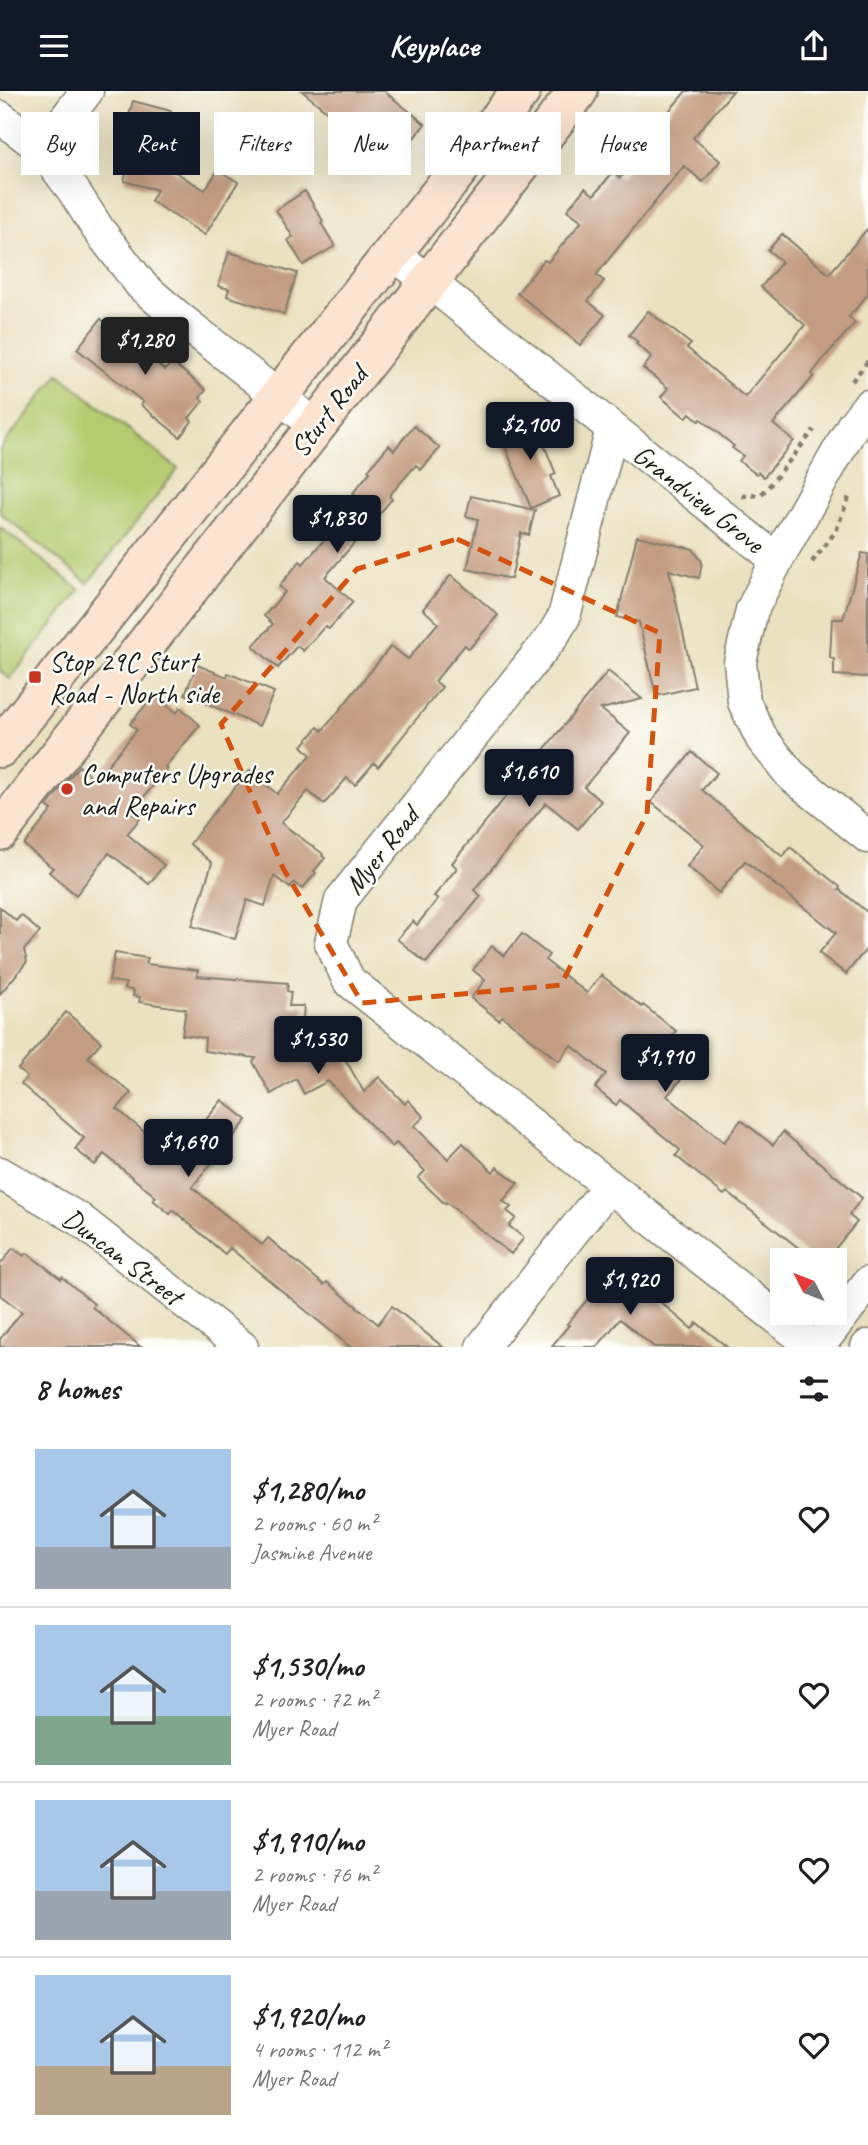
<!DOCTYPE html>
<meta charset="utf-8">
<style>
body{margin:0;font-family:Caveat,sans-serif;background:#f2f2f2;color:#202124;height:100vh;display:flex;flex-direction:column;font-size:26px;white-space:nowrap}
*{box-sizing:border-box;margin:0}
p{font-size:23px;color:#757577}
.icon{flex:none;width:38px;height:38px;fill:none;stroke:currentColor;stroke-width:2;stroke-linecap:round;stroke-linejoin:round}
.map{position:relative;height:1256px;overflow:hidden}
.sheet{display:flex;flex-direction:column;background:#fff;flex:1}
.sheet>*{flex:none}
.guide{position:absolute;left:21px;top:21px;width:826px;height:63px;display:flex;gap:14px}
.needle{width:46px;rotate:312deg}
.fabs{position:absolute;left:770px;top:1157px;display:grid;gap:14px}
.fabs a{display:grid;place-items:center;width:77px;height:77px;border-radius:0px;background:#fff;box-shadow:0 7px 28px #0002;font-size:35px}
.price{position:absolute;translate:-50% -60px;padding:0 16px;border-radius:7px;background:#111827;color:#fff;font-size:23px;line-height:46px;filter:drop-shadow(0 2px 4px #0008)}
.price::after{content:'';position:absolute;left:50%;top:42px;width:21px;height:16px;margin-left:-10px;background:inherit;clip-path:polygon(0 0,100% 0,50% 100%)}
.price.selected{background:#222;color:#fff}
ul{padding:0;list-style:none}
li{display:flex;align-items:center;gap:21px;height:175px;padding:0 35px}
li+li{border-top:2px solid #e0e0e0}
li span{display:grid;place-items:center;flex:none;width:196px;height:140px;border-radius:0px;color:#555}
li>.icon{margin-inline-start:auto}
span .icon{width:84px;height:84px;fill:#fffc;stroke-width:1}
li b{font-size:30px}
h2{display:flex;justify-content:space-between;align-items:center;height:84px;padding:0 35px;font-size:30px}
.tag{padding:0 24px;border-radius:0px;background:#fff;box-shadow:0 7px 28px #0002;font-size:24px;line-height:63px}
.tag.selected{background:#111827;color:#fff}
header{display:flex;justify-content:space-between;align-items:center;height:91px;padding:0 35px;background:#111827;color:#fff;font-size:32px;font-weight:600}
.map>svg:first-child{display:block}
</style>
<header><svg class="icon" aria-label="menu" viewBox="0 0 24 24"><path d="M4 6h16M4 12h16M4 18h16"/></svg>Keyplace<svg class="icon" aria-label="share" viewBox="0 0 24 24"><path d="M12 15V3M7 8l5-5 5 5M5 13v7h14v-7"/></svg></header>
<div class="map">
<svg width="868" height="1256" viewBox="0 0 868 1256">
<rect width="100%" height="100%" fill="#fdfcf7"/>
<filter id="ink" filterUnits="userSpaceOnUse"><feTurbulence type="fractalNoise" baseFrequency=".0143" numOctaves="2"/><feDisplacementMap in="SourceGraphic" scale="14" xChannelSelector="R" yChannelSelector="G"/><feConvolveMatrix kernelMatrix="1 2 1 2 8 2 1 2 1" color-interpolation-filters="sRGB"/></filter>
<filter id="wash" filterUnits="userSpaceOnUse"><feTurbulence type="fractalNoise" baseFrequency=".00686" numOctaves="4" result="noise"/><feDisplacementMap in="SourceGraphic" scale="28" xChannelSelector="R" yChannelSelector="G"/><feGaussianBlur stdDeviation="1.57" result="paint"/><feColorMatrix in="noise" values="0 0 0 0 0 0 0 0 0 0 0 0 0 0 0 0 0 1.4 0 .05"/><feComposite in="paint" operator="in"/></filter>
<g filter="url(#wash)">
<rect width="100%" height="100%" fill="#eae1c0"/>
<!-- green -->
<g fill="#b5cb6f" stroke="#687446" stroke-width="2">
<path d="M59,283L178,378L88,492L0,422V358Z"/>
<path d="M0,436L80,499L10,588L0,580Z"/>
</g>
<g id="blocks">
<!-- building -->
<g fill="#c49c82">
<path d="M302,0H384L425,33L409,53L412,55L395,76Z"/>
<path d="M686,0H733L693,47L720,70L703,91L684,75L596,184L604,190L588,210L605,224L580,254L517,202L544,169L548,171L582,130L567,119L585,97L594,104L613,81L620,87L649,52L642,47L663,23L665,25Z"/>
<path d="M133,10L171,20L157,70L205,99L218,79L238,91L205,144L151,110L157,99L124,90L133,58L121,54Z"/>
<path d="M305,100L323,130L321,132L335,155L303,174L288,149L293,146L276,119Z"/>
<path d="M868,137V203L849,226L855,232L824,267L812,283L814,285L773,333L794,350L764,386L758,381L756,383L739,370L743,365L732,357L734,355L701,328L699,330L690,322L686,327L661,306L668,297L643,277L652,266L636,253L638,251L629,244L648,220L691,253L687,257L745,306L805,234L761,196L782,171L768,159L782,143L829,183Z"/>
<path d="M229,161L297,182L284,223L227,205L229,198L218,195Z"/>
<path d="M101,228L165,279L172,271L206,299L200,307L203,310L189,327L192,330L180,346L141,314L143,311L77,258Z"/>
<path d="M517,328L522,338L535,332L556,383L551,385L559,405L531,417L497,337Z"/>
<path d="M414,335L440,357L421,379L416,374L389,405L392,408L325,486L353,511L329,538L325,535L303,560L297,555L278,577L253,555L273,533L264,525L285,501L279,495L300,470L303,473L331,441L329,439L357,406L353,402L370,381L368,379L389,354L394,359Z"/>
<path d="M471,405L535,419L529,444L521,442L511,488L467,478L478,428L466,425Z"/>
<path d="M637,445L693,458L702,471L699,487L669,479L695,596L656,605L639,531L617,526Z"/>
<path d="M862,462L868,463V586L834,584V568L830,567L832,528H843Z"/>
<path d="M451,484L498,524L469,558L465,554L435,590L442,596L378,676L374,672L355,694L347,687L324,713L308,700L281,732L323,763L322,765L325,767L314,780L316,782L302,798L294,792L290,797L274,785L265,815L247,809L235,848L192,835L212,772L190,753L209,727L250,679L277,703L311,664L302,655L318,636L322,640L334,626L391,555L408,568L438,532L423,518Z"/>
<path d="M197,574L227,586L228,582L274,601L259,635L185,603Z"/>
<path d="M608,580L642,608L601,618L630,642L584,696L601,710L578,738L546,712L474,799L481,805L426,872L397,848L413,830L417,834L438,808L434,805L457,777L452,772Z"/>
<path d="M154,604L177,622L180,616L200,634L165,676L167,678L131,721L140,728L127,743L164,774L149,793L109,762L76,804L49,781L53,777L24,754L52,719L47,715L79,675L95,689L137,639L130,633Z"/>
<path d="M692,661L717,682L702,699L783,766L790,756L840,796L839,798L868,822V856L846,883L819,862L836,842L745,770L719,802L687,775L704,754L651,711Z"/>
<path d="M0,816L16,830L21,824L40,841L24,859L27,871L0,903Z"/>
<path d="M522,843L549,864L545,869L587,902L601,884L642,916L643,914L676,940L658,962L685,984L667,1005L724,1051L741,1029L773,1054L783,1041L862,1107L849,1124L857,1131L826,1169H814L727,1101L724,1104L676,1065L680,1059L620,1009L616,1014L595,997L606,983L571,954L559,970L502,925L499,929L471,907L485,889L473,879L492,855L504,865Z"/>
<path d="M115,862L148,867L146,873L198,879L197,885L288,892L287,900L291,901L289,915H304L301,947L325,933L364,1001L379,986L405,1013L408,1009L424,1026L414,1035L448,1068L463,1052L493,1081L497,1076L518,1092L503,1110L511,1116L507,1120L516,1127L509,1135L524,1147L511,1163L446,1111L445,1113L418,1087L425,1080L396,1052L392,1056L328,990L304,1003L296,988L271,1003L253,971L256,967L204,960L205,947L182,944L186,918L139,911L140,906L133,905L134,900L124,897L126,892L109,890Z"/>
<path d="M66,921L101,951L88,966L131,1002L117,1018L175,1067L222,1009L247,1029L192,1096L262,1154L268,1147L324,1194L327,1191L378,1233L392,1215L443,1256H350L230,1157L225,1163L173,1119L170,1123L153,1109L156,1106L104,1063L95,1074L75,1058L84,1047L21,993L27,986L18,978Z"/>
<path d="M13,1157L24,1165L27,1162L61,1188L62,1186L94,1213L92,1216L141,1256H0V1248L22,1221L0,1204V1174Z"/>
<path d="M619,1170L648,1194L645,1198L692,1238L697,1232L727,1256H654L620,1228L597,1256H551L569,1234L567,1233Z"/>
</g>
</g>
</g>
<g filter="url(#ink)">
<use href="#blocks" fill-opacity="0" stroke="#837e6e" stroke-width="2"/>
<g fill="none" stroke-linecap="round" stroke-linejoin="round">
<!-- street casing -->
<g stroke="#837e6e" stroke-width="35">
<g id="street">
<path d="M0,26L42,58L73,99L98,138L142,195L178,226L316,335"/>
<path d="M42,58L87,0"/>
<path d="M393,162L777,469L752,519L740,571L744,611L762,648L791,684L868,746"/>
<path d="M612,338L564,526L552,546L341,809L331,852L349,890L814,1256"/>
<path d="M777,469L853,334L868,315"/>
<path d="M0,1082L79,1128L242,1256"/>
<path d="M482,1256L609,1095"/>
<path d="M818,1256L868,1192"/>
<path d="M867,1256L868,1255"/>
</g>
</g>
<!-- secondary casing -->
<g stroke="#837e6e" stroke-width="42">
<g id="secondary">
<path d="M0,657L521,0"/>
<path d="M0,740L578,0"/>
</g>
</g>
<!-- path -->
<g stroke="#837e6e" stroke-width="4.5" stroke-dasharray="5 5" stroke-linecap="butt">
<path d="M852,290L868,270"/>
<path d="M742,405L760,404L766,399L814,339"/>
<path d="M812,471L836,440L850,403"/>
</g>
<!-- street -->
<use href="#street" stroke="#fff" stroke-width="32"/>
<!-- secondary -->
<use href="#secondary" stroke="#fde4d1" stroke-width="38"/>
</g>
</g>
<!-- marked area -->
<path fill="none" stroke="#d4530e" stroke-width="5" stroke-dasharray="14 9" stroke-linejoin="round" d="M457,448L660,542L647,723L561,894L362,912L283,777L221,633L357,478Z"/>
<!-- markers -->
<g fill="#c8321e" stroke="#fdfcf7" stroke-width="2.5">
<rect x="28" y="579" width="14" height="14" rx="3.5"/>
<circle cx="67" cy="698" r="7"/>
</g>
<g text-anchor="middle" stroke-width="5" stroke-linejoin="round" paint-order="stroke">
<!-- street labels -->
<g font-size="28" fill="#1c1c1c" stroke="#fdfcf7">
<text transform="translate(328 320) rotate(-52)" y="10">Sturt Road</text>
<text transform="translate(699 407) rotate(38)" y="10">Grandview Grove</text>
<text transform="translate(381 759) rotate(-52)" y="10">Myer Road</text>
<text transform="translate(123 1165) rotate(37)" y="10">Duncan Street</text>
</g>
<!-- poi labels -->
<g font-size="28" fill="#1c1c1c" stroke="#fdfcf7" text-anchor="start">
<text x="49" y="580">Stop 29C Sturt<tspan x="49" dy="32">Road - North side</tspan></text>
<text x="81" y="692">Computers Upgrades<tspan x="81" dy="32">and Repairs</tspan></text>
</g>
</g>
</svg>
<div class="fabs">
<a><svg class="needle" viewBox="-14 -14 28 28"><path d="M0-13l5 13h-10z" fill="#e53935"/><path d="M0 13l5-13h-10z" fill="#757577"/></svg></a>
</div>
<b class="price selected" style="left:145px;top:286px">$1,280</b>
<b class="price" style="left:530px;top:371px">$2,100</b>
<b class="price" style="left:337px;top:464px">$1,830</b>
<b class="price" style="left:529px;top:718px">$1,610</b>
<b class="price" style="left:318px;top:985px">$1,530</b>
<b class="price" style="left:665px;top:1003px">$1,910</b>
<b class="price" style="left:188px;top:1088px">$1,690</b>
<b class="price" style="left:630px;top:1226px">$1,920</b>
<div class="guide">
<a class="tag">Buy</a>
<a class="tag selected">Rent</a>
<a class="tag">Filters</a>
<a class="tag">New</a>
<a class="tag">Apartment</a>
<a class="tag">House</a>
</div>
</div>
<section class="sheet">
<h2>8 homes<svg class="icon" aria-label="filters" viewBox="0 0 24 24"><path d="M4 7h16M4 17h16"/><circle cx="9" cy="7" r="2"/><circle cx="15" cy="17" r="2"/></svg></h2>
<ul>
<li><span style="background:linear-gradient(#a9c7e8 70%,#9aa5b1 0)"><svg class="icon" aria-label="home" viewBox="0 0 24 24"><path d="M3 11l9-7 9 7M6 9v11h12V9"/></svg></span><div><b>$1,280/mo</b><p>2 rooms · 60 m²</p><p>Jasmine Avenue</p></div><svg class="icon" aria-label="heart" viewBox="0 0 24 24"><path d="M12 20l-8-8c-3-5 5-10 8-4 3-6 11-1 8 4z"/></svg></li>
<li><span style="background:linear-gradient(#a9c7e8 65%,#7fa58c 0)"><svg class="icon" aria-label="home" viewBox="0 0 24 24"><path d="M3 11l9-7 9 7M6 9v11h12V9"/></svg></span><div><b>$1,530/mo</b><p>2 rooms · 72 m²</p><p>Myer Road</p></div><svg class="icon" aria-label="heart" viewBox="0 0 24 24"><path d="M12 20l-8-8c-3-5 5-10 8-4 3-6 11-1 8 4z"/></svg></li>
<li><span style="background:linear-gradient(#a9c7e8 65%,#9aa5b1 0)"><svg class="icon" aria-label="home" viewBox="0 0 24 24"><path d="M3 11l9-7 9 7M6 9v11h12V9"/></svg></span><div><b>$1,910/mo</b><p>2 rooms · 76 m²</p><p>Myer Road</p></div><svg class="icon" aria-label="heart" viewBox="0 0 24 24"><path d="M12 20l-8-8c-3-5 5-10 8-4 3-6 11-1 8 4z"/></svg></li>
<li><span style="background:linear-gradient(#a9c7e8 65%,#b9a48a 0)"><svg class="icon" aria-label="home" viewBox="0 0 24 24"><path d="M3 11l9-7 9 7M6 9v11h12V9"/></svg></span><div><b>$1,920/mo</b><p>4 rooms · 112 m²</p><p>Myer Road</p></div><svg class="icon" aria-label="heart" viewBox="0 0 24 24"><path d="M12 20l-8-8c-3-5 5-10 8-4 3-6 11-1 8 4z"/></svg></li>
</ul>
</section>
